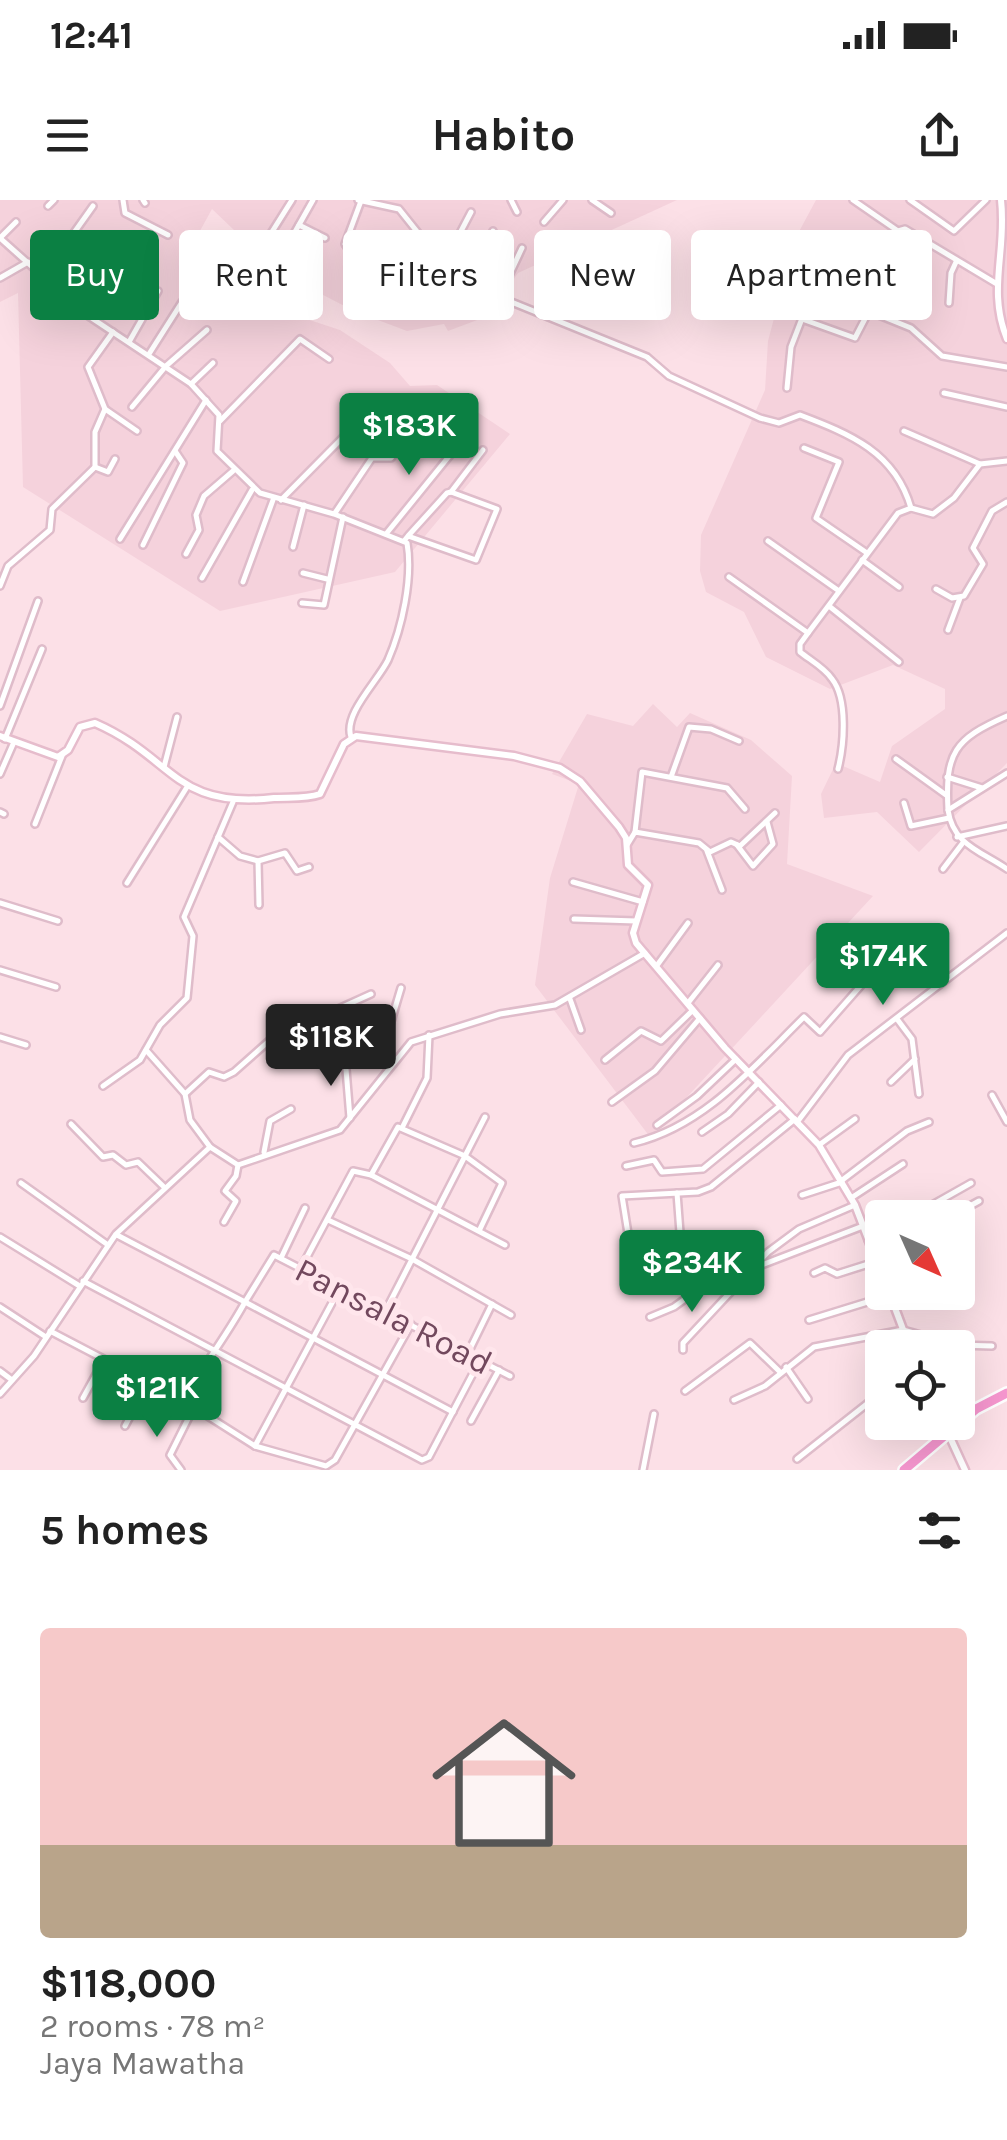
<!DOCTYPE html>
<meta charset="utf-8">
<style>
body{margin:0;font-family:Karla,sans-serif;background:#f6f6f6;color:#222;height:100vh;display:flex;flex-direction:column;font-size:38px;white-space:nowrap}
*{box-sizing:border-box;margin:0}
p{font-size:32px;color:#767676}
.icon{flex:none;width:55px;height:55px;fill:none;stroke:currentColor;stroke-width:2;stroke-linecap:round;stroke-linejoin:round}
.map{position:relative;height:1270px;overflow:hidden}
.side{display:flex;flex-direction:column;background:#fff;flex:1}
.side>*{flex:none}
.hud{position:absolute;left:30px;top:30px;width:948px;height:90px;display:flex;gap:20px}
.needle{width:65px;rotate:135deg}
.controls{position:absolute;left:865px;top:1000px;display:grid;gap:20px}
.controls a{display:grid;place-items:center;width:110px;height:110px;border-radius:10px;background:#fff;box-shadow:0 10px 40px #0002;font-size:50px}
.price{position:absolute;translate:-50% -85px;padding:0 22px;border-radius:10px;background:#0b8043;color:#fff;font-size:32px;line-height:65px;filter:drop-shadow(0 2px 5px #0008)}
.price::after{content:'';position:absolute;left:50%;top:60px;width:30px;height:22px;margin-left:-15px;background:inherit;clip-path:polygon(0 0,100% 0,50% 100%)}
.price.active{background:#222;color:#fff}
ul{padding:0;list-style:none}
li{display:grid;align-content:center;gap:20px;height:530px;padding:0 40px}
li span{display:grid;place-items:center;height:310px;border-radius:10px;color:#555}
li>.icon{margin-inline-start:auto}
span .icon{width:180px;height:180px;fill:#fffc;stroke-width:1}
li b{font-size:42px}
h2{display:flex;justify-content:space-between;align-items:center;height:120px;padding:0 40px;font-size:42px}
.tag{padding:0 35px;border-radius:10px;background:#fff;box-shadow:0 10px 40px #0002;font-size:35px;line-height:90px}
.tag.active{background:#0b8043;color:#fff}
.status{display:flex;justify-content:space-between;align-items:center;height:70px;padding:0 50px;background:#fff;direction:ltr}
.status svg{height:28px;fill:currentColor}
header{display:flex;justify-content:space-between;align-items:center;height:130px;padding:0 40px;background:#fff;font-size:45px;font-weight:700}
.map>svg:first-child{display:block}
</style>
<div class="status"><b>12:41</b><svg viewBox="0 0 49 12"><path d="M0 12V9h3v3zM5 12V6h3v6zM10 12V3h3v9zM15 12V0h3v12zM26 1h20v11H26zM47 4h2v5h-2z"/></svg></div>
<header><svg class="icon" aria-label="menu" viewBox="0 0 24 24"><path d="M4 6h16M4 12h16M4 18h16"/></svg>Habito<svg class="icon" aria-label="share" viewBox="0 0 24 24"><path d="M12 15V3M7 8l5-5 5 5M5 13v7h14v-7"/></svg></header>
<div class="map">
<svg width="1007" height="1270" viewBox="0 0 1007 1270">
<rect width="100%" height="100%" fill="#fce0e7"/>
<!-- residential -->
<g fill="#f5d2dc">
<path d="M0,0H677L518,73L488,116L448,131L444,124L407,131L354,111L277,71L212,9L190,49L210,64L221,52L233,67L224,92L340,130L390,163L410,186L437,185L510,234L395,372L220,411L23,287L18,93L0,102Z"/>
<path d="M816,0H1007V563L919,652L877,612L824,618L821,594L836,563L880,582L892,546L945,509V489L893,465L830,489L766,457L744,412L706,392L700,371L701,335L765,190L768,141L795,39Z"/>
<path d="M653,504L677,527L690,513L751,540L792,576L787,664L873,696L650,937L535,785L550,678L579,584L552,574L587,514L633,526Z"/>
</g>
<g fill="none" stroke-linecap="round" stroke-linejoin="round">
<!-- street casing -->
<g stroke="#dfbcca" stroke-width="10">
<g id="street">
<path d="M123,0L125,13L168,35"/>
<path d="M143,0L145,3"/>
<path d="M358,0L399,9L423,39L499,97L647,157L669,176L760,218L779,223L800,215C850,234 895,252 911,308"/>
<path d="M511,0L517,12"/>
<path d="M592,0L611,13"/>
<path d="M853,0L898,31"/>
<path d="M910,0L954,31L986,0"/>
<path d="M48,6L54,0"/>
<path d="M544,22L563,0"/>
<path d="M299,25L325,38"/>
<path d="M270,35L292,0"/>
<path d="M0,38L84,113L191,184L219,215L217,251L260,293L334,314L407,343C413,378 402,428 388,460C378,481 343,514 351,537"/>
<path d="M0,38L16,22"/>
<path d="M287,46L313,0"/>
<path d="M448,56L471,12"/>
<path d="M457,63L436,82L438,108L454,100L473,78"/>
<path d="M44,75L93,6"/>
<path d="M470,75L493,31"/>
<path d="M818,75L825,51L882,73L898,31L905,29L997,84"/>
<path d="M0,78L28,62"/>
<path d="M351,83L356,61L345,44L361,1"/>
<path d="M64,93L90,62"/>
<path d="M499,97L522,48"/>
<path d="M949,103L951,73L956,62"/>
<path d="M85,112L122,56"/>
<path d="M802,119L855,138L869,111L911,128L942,156L1007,167"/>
<path d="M129,142L158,91"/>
<path d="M149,154L182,102"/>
<path d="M191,184L213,163"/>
<path d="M787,188L791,147L808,103"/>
<path d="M944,193L1007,207"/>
<path d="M132,207L166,166L207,130"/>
<path d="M105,209L137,231"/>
<path d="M220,221L300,139L329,159"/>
<path d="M904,231L980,264"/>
<path d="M804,248L839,262L816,318L867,353"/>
<path d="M375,255L403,211"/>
<path d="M95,267L108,272L115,259"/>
<path d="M451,292L483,250"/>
<path d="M281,300L375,205"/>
<path d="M335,313L372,258H391L428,207"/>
<path d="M386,334L459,244"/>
<path d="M120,339L206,200"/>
<path d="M404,341L408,336L447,293L451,292L497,309L476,360L408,336"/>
<path d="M768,341L839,391"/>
<path d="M143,345L183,263L175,251"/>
<path d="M293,347L304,305"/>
<path d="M186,354L199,330L196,315L204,296L233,271"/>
<path d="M862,360L899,387"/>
<path d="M303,373L327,379"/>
<path d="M729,377L808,433L898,313L911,308L933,314L954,298L980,264L1007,261"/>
<path d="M202,378L252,290"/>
<path d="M243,382L273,300"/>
<path d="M0,386L8,366L50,330L52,309L95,267V232L105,209L88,167L113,132"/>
<path d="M936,389L952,398L964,396L983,364L973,348L992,311L1007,302"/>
<path d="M302,403L324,405L343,317"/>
<path d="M829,406L899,462"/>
<path d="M948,430L960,398"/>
<path d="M808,433L800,444V452C810,460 825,468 832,479C848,499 844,546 838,569"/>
<path d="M0,506L38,401"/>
<path d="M5,539L42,449"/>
<path d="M896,559L946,595"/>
<path d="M164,567L177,517"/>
<path d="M1007,573L948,610C953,645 981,651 1007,669"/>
<path d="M0,574L14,542"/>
<path d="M671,577L689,527L711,529L739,541"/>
<path d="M947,577L982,588"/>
<path d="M904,603L911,626L949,618"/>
<path d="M948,610C945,553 954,539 1007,516"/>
<path d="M0,612L4,614"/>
<path d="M35,624L62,556"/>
<path d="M635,632L642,572L727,588L745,609"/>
<path d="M218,637L240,656L258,661L259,705"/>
<path d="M957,637L1007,626"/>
<path d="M627,645L635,632L699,643L710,652L731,642L740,646L775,613"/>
<path d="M737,645L753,666L773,644L767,622"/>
<path d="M707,651L722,690"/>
<path d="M258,661L285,653L297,671L309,667"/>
<path d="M943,669L962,644"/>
<path d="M573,682L643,702"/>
<path d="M127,683L187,587"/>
<path d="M0,703L58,721"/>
<path d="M574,719L636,721"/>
<path d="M658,764L688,723"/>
<path d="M0,770L56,787"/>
<path d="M570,799L581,830"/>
<path d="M688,803L718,765"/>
<path d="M897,819L912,839L919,894"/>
<path d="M0,837L26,845"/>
<path d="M146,850L185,894L190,920L210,947"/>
<path d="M345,857L350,918"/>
<path d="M605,860L641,831L661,841L693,810"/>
<path d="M389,866L375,846L390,825L401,788"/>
<path d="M891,882L915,859"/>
<path d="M103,886L140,860L160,825L187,798L193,736L184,717L233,602"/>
<path d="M185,894L209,872L224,877L234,872L287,825L305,816L318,818L371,794"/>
<path d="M992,895L1007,922"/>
<path d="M612,902L655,871L700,818"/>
<path d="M798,921L848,855L1007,733"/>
<path d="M71,924L103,957L113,955L126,965L138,962L164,987"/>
<path d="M657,925L697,896L736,859"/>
<path d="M403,926L427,878L429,835"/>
<path d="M702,932L728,914L759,882"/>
<path d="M634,943C705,926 754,866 804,817L820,832L864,782"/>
<path d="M819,945L855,919"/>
<path d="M264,952L270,921L291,909"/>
<path d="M626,966L654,960L662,972L703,969L781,905"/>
<path d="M371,975L398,927L465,956L502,983L480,1029"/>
<path d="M841,981L907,931L929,922"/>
<path d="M21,983L108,1045"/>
<path d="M677,993L681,1046"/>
<path d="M802,995L842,982"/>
<path d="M851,998L903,964"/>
<path d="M909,1018L971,983"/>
<path d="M948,1018L979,1001"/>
<path d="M328,1020L412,1059L511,1115"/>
<path d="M224,1022L236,1001L225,991L236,976L238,965"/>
<path d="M117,1035L245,1102L274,1055L510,1176"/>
<path d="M0,1037L78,1085"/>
<path d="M868,1040L882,1032"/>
<path d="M281,1058L305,1008"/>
<path d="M301,1068L353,971L371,975L505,1045"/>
<path d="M754,1068L863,1026"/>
<path d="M634,1071L622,996L698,992L711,987L795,919"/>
<path d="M814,1073L825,1068L837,1074L878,1061"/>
<path d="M83,1081L422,1260L429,1257L480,1160"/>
<path d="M0,1107L46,1137"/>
<path d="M386,1110L485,917"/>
<path d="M650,1117L674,1107L718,1075L736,1090"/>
<path d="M809,1120L890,1095"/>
<path d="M50,1131L184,1201L255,1246L326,1266L335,1260L411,1124"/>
<path d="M683,1150V1143L768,1052L799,1029L855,1005"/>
<path d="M468,1153L492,1104"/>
<path d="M786,1167L808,1199"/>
<path d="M0,1171L12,1180"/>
<path d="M685,1191L750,1143L779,1171"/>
<path d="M0,1194L34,1156L116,1034L210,947L238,965L340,930L411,842L500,814L555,805L645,753"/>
<path d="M83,1198L104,1160"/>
<path d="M734,1200L765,1186L814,1147L903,1130L957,1145L992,1146"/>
<path d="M184,1201C203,1165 226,1137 245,1102L453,1212"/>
<path d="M471,1221L499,1170"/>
<path d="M125,1226L147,1184"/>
<path d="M255,1246L340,1088"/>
<path d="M797,1259L882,1192"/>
<path d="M181,1270L170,1255L194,1207"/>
<path d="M643,1270L654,1214"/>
</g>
</g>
<!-- secondary casing -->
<g stroke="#e6bccc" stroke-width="11">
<g id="secondary">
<path d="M1001,0C1007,51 987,90 1007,139"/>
<path d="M0,536L58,557L68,550L80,527L95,523C175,558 173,609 274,598C289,597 306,599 320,594L344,544L356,536L514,556L560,568L580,581L619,627L626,638L628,665L648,685L633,733L636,743L725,848L819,945L855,1005L882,1075"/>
<path d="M889,1092L910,1148"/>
<path d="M943,1222L965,1270"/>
</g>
</g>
<!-- highway casing -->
<g stroke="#fff" stroke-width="14">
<path id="highway" d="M904,1270L976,1209L1007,1193"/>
</g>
<!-- street -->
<use href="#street" stroke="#fff" stroke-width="5"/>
<!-- secondary -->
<use href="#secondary" stroke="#fff" stroke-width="6"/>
<!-- highway -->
<use href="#highway" stroke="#f697cf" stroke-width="9"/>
</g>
<g text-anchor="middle" stroke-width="10" stroke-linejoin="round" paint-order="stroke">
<!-- street labels -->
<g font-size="35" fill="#72485d" stroke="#ffe6ec">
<text transform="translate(394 1116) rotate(27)" y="12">Pansala Road</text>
</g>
</g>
</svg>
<div class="controls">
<a><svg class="needle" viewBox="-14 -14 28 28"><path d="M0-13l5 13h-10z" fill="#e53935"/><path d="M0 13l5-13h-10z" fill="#767676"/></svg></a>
<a><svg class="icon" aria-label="locate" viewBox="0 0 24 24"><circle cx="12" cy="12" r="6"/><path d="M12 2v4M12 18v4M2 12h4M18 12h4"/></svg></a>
</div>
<b class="price" style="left:409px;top:278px">$183K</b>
<b class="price" style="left:883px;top:808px">$174K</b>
<b class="price active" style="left:331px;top:889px">$118K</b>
<b class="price" style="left:692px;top:1115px">$234K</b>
<b class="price" style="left:157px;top:1240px">$121K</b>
<div class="hud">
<a class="tag active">Buy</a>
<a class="tag">Rent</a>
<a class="tag">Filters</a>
<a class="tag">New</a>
<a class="tag">Apartment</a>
</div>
</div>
<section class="side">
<h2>5 homes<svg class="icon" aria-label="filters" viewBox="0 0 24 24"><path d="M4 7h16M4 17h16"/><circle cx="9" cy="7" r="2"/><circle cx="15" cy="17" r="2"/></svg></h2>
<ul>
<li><span style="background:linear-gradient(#f6c9c9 70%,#b9a48a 0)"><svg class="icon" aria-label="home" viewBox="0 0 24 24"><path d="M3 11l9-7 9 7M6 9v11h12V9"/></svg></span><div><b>$118,000</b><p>2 rooms · 78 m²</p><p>Jaya Mawatha</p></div></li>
</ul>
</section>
